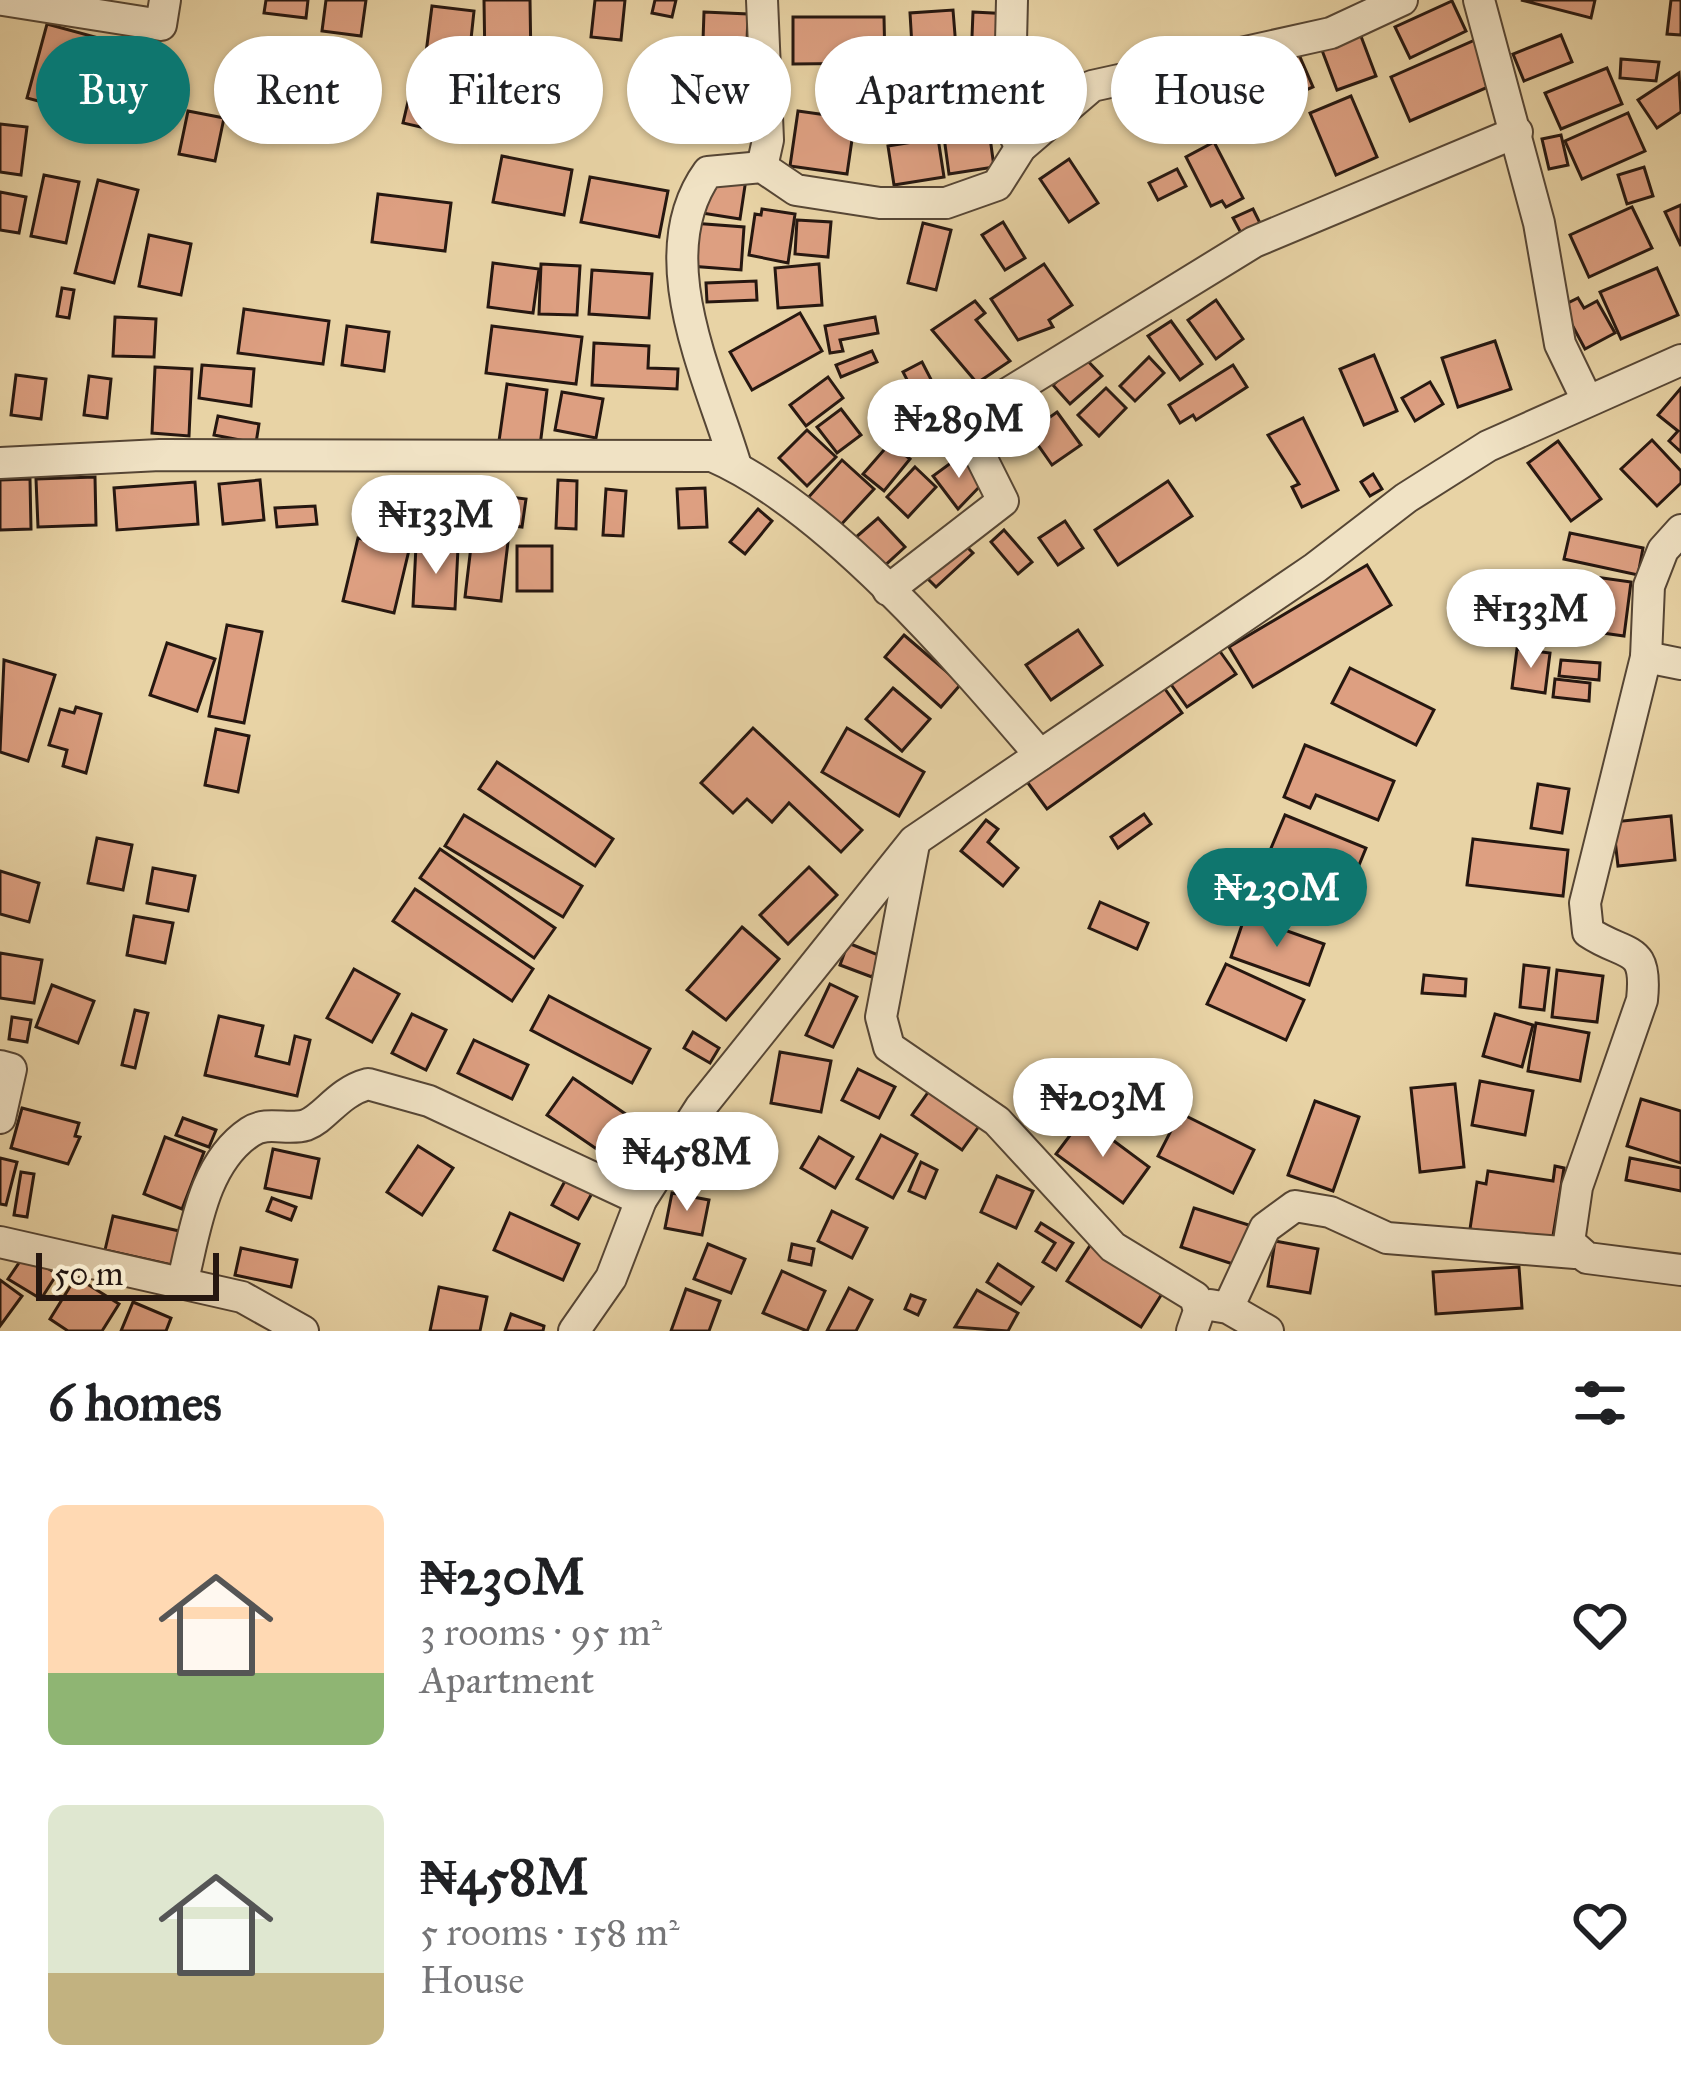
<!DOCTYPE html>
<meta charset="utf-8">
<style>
body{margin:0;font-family:"IM FELL Great Primer",serif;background:#f2f2f2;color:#202124;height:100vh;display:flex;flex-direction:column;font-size:45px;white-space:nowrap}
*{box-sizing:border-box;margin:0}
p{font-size:39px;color:#757577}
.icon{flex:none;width:66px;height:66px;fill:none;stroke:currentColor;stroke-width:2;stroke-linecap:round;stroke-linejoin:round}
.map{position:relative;height:1331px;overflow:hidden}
.side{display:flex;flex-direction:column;background:#fff;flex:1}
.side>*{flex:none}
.hud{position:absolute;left:36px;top:36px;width:1611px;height:108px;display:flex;gap:24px}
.scale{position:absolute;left:36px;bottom:30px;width:183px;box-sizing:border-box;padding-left:12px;border:6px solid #261710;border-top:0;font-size:33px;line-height:42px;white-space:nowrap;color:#261710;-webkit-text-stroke:9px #f0e2c4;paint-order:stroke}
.price{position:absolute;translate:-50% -102px;padding:0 27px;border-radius:42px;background:#fff;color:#222;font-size:39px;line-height:78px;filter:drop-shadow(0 3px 6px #0008)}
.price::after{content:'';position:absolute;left:50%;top:72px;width:36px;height:27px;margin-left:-18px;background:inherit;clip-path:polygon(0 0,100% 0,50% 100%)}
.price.current{background:#0f766e;color:#fff}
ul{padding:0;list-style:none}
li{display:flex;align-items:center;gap:36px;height:300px;padding:0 48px}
li span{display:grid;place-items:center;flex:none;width:336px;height:240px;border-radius:18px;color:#555}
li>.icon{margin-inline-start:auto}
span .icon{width:144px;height:144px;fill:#fffc;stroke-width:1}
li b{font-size:51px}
h2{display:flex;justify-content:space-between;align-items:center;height:144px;padding:0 48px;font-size:51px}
.chip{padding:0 42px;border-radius:54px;background:#fff;box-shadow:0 3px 9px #0004;font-size:42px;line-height:108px}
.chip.current{background:#0f766e;color:#fff}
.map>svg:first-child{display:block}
</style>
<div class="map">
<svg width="1681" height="1331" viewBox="0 0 1681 1331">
<rect width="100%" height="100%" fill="#e8d3a5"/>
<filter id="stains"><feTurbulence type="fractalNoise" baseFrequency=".00167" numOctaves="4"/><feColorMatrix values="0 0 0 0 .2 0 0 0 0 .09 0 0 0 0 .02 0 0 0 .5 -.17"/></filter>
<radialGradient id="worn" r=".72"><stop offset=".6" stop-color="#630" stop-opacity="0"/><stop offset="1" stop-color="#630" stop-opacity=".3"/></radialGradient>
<!-- building -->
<g fill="#dd9f81" stroke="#261710" stroke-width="3">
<path d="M266,0H308L306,18L264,13Z"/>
<path d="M326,0H366L361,36L322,31Z"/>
<path d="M484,0H530L531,64H485Z"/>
<path d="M595,0H625L621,40L591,37Z"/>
<path d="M655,0H676L672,17L652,13Z"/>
<path d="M1521,0H1595L1591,18Z"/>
<path d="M1671,0H1681V35L1667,34Z"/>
<path d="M1452,1L1466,31L1410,58L1395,27Z"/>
<path d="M432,6L474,11L469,58L426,53Z"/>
<path d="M953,10L957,60L913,63L910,13Z"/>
<path d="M704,12L748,14L746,71L702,69Z"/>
<path d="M973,12L1011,14L1009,63L971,61Z"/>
<path d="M793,17H884L885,63L793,64Z"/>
<path d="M47,24L95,37L75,111L27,98Z"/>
<path d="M1359,31L1376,76L1337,90L1320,45Z"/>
<path d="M1561,35L1572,62L1524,81L1513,54Z"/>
<path d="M1475,40L1495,84L1410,121L1391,77Z"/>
<path d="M1297,50L1313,87L1276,103L1260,65Z"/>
<path d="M134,54L183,70L164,132L117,110Z"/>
<path d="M1621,59L1659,62L1656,81L1620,78Z"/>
<path d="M647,66L690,75L681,118L638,109Z"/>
<path d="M1607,68L1622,104L1561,129L1545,93Z"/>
<path d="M415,72L457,81L446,133L403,123Z"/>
<path d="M1679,73L1681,112L1657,128L1638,100Z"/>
<path d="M982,84L983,127L929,128L928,85Z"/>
<path d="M706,86L740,94L733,131L699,124Z"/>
<path d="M301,87L338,95L331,126L294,118Z"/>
<path d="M1351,96L1377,157L1336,175L1310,113Z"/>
<path d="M188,111L224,118L215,161L179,154Z"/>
<path d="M798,111L855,119L847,174L790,166Z"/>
<path d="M1628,113L1645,151L1582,179L1565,141Z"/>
<path d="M0,124L27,127L21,175L0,172Z"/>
<path d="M989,130L994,167L949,174L944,137Z"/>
<path d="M1561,135L1568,165L1549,169L1542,139Z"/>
<path d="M938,138L944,177L894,185L888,146Z"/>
<path d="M1214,142L1243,198L1226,207L1222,201L1211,206L1186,157Z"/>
<path d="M502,156L572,170L564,215L493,202Z"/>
<path d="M1069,159L1098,203L1069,222L1040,179Z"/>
<path d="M1644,167L1653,196L1627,204L1618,175Z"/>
<path d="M1177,169L1186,186L1158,200L1149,183Z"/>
<path d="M708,173L746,179L740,219L702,213Z"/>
<path d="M44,175L79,182L66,243L31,236Z"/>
<path d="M590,177L668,191L659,237L581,222Z"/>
<path d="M98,180L138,190L114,283L75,273Z"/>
<path d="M0,192L26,197L19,233L0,230Z"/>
<path d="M378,194L451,203L445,251L372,242Z"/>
<path d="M1681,205V246L1665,212Z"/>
<path d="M1632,207L1652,248L1589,277L1570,235Z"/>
<path d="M762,209L795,214L788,263L749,255L755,214L761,215Z"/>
<path d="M1253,209L1260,223L1241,233L1233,218Z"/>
<path d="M797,220L831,222L828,257L795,254Z"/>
<path d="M1003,222L1025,258L1005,270L982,235Z"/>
<path d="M692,223L744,227L741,270L690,266Z"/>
<path d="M923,223L951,230L936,290L908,283Z"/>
<path d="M149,235L191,244L181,295L139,286Z"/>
<path d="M493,263L539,269L533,313L488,307Z"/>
<path d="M541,264L580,266L577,315L539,314Z"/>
<path d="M819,264L822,305L778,308L775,268Z"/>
<path d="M1044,264L1072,305L1049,320L1053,327L1018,340L991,299Z"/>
<path d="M1657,268L1678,315L1621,339L1600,292Z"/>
<path d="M592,270L652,274L649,318L589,314Z"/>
<path d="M756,281L757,300L707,302L706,283Z"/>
<path d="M62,288L74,290L69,318L57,316Z"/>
<path d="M1578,298L1584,308L1597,301L1615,333L1585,349L1562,306Z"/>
<path d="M1216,300L1243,339L1216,359L1188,320Z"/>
<path d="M975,301L985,313L976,320L1010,361L977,383L932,330Z"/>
<path d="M244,309L329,321L323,364L238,353Z"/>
<path d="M800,313L822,351L752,390L730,352Z"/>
<path d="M115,317L156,319L154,357L113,356Z"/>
<path d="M875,317L878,333L840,340L843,351L830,353L825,326Z"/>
<path d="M1171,321L1202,364L1180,380L1148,336Z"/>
<path d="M347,326L389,332L384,371L342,365Z"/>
<path d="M492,326L582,337L576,384L486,373Z"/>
<path d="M1495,341L1511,389L1458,407L1442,358Z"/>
<path d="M594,343L649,346L648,368L678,369L677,389L592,385Z"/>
<path d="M872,351L877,362L841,377L836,365Z"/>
<path d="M1374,355L1397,411L1364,425L1340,369Z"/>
<path d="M1084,357L1102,376L1070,404L1053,385Z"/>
<path d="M1149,357L1164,373L1135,401L1120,386Z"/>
<path d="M922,362L937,391L918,401L903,372Z"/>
<path d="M202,365L254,369L251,406L199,398Z"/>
<path d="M1233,365L1247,387L1196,420L1193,415L1180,423L1169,405Z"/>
<path d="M155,367L192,369L189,436L152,433Z"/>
<path d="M16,375L46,379L41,419L11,415Z"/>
<path d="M89,376L111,379L107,418L84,415Z"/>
<path d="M828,377L843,398L806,426L790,405Z"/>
<path d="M1430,382L1443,404L1415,421L1402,398Z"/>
<path d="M507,384L547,390L540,446L499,441Z"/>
<path d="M1106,388L1126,408L1099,436L1078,415Z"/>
<path d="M1681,388V452L1669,441L1678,431L1658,415Z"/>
<path d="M562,392L603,399L596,438L555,430Z"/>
<path d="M939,399L955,426L912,450L896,424Z"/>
<path d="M841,409L861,435L837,453L817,427Z"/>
<path d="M1057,412L1081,445L1052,465L1029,432Z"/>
<path d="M218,416L259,424L256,443L214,435Z"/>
<path d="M1303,418L1338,490L1302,507L1292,487L1299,484L1268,435Z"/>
<path d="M807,430L836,457L807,486L779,458Z"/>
<path d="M1652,440L1681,471V483L1657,506L1621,469Z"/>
<path d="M1558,441L1601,499L1571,521L1528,463Z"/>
<path d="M890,443L910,459L884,491L863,474Z"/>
<path d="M963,454L984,482L958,509L933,476Z"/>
<path d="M842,460L874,489L838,528L806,500Z"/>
<path d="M915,467L936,487L908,517L887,497Z"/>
<path d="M1373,474L1382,489L1370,496L1361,482Z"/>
<path d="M95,477L96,525L38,527L36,479Z"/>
<path d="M30,479L31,529L0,530V480Z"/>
<path d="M260,480L264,520L223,524L219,484Z"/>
<path d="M558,480L577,481L576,529L556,528Z"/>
<path d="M1168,481L1192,516L1118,565L1095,530Z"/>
<path d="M195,482L198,524L117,530L114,488Z"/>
<path d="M444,484L486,489L480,537L438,532Z"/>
<path d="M705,488L707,527L679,528L677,489Z"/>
<path d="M606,489L626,491L623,536L603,535Z"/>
<path d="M378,492L435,493L434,531L378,529Z"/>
<path d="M503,496L526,499L522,527L499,524Z"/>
<path d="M315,506L317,524L277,527L275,508Z"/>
<path d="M758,509L772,521L745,554L730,542Z"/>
<path d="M878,518L905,547L882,568L855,538Z"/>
<path d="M1065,521L1083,548L1058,565L1039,538Z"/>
<path d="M1004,530L1032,562L1018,574L991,542Z"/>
<path d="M1570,533L1643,548L1638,575L1564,559Z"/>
<path d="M358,538L409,550L394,613L343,601Z"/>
<path d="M472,538L508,542L501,601L465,597Z"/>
<path d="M964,544L973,553L936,587L927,578Z"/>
<path d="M416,546L458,548L455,609L413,606Z"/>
<rect x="517" y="546" width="35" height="45"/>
<path d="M1367,565L1391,605L1253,687L1229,647Z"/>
<path d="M1567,573L1631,582L1624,636L1560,627Z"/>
<path d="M227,625L262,632L244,723L209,716Z"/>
<path d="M1078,630L1102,665L1051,700L1026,665Z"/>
<path d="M904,635L961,684L941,707L885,657Z"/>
<path d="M167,643L215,659L197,711L150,695Z"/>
<path d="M1214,643L1236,674L1187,707L1165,676Z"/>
<path d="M1517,649L1550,653L1545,693L1512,688Z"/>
<path d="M4,660L55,675L28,761L0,752Z"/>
<path d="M1561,660L1600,663L1599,680L1559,676Z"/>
<path d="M1350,668L1434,710L1416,745L1332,703Z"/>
<path d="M1555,679L1590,683L1589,701L1553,697Z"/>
<path d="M1160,682L1182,713L1047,809L1025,779Z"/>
<path d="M893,688L930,719L902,751L866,719Z"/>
<path d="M76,707L101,714L86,773L63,766L67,750L49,745L60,709L74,713Z"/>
<path d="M753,728L862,830L841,852L789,803L772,822L747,799L733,813L701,783Z"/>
<path d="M847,728L924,772L899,816L822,772Z"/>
<path d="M216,729L249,736L238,792L205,785Z"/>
<path d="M1305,745L1394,781L1378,820L1316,795L1310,808L1284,797Z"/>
<path d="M497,762L613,839L595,866L479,789Z"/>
<path d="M1538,784L1569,789L1562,833L1531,828Z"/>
<path d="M1144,814L1151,824L1118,848L1111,837Z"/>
<path d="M464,815L582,886L563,917L445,846Z"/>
<path d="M1285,815L1366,848L1350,887L1269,853Z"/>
<path d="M1671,816L1675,860L1618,866L1613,822Z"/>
<path d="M986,820L998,829L988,842L1018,868L1003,886L961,851Z"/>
<path d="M97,838L132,845L123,890L88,883Z"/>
<path d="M1473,839L1568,850L1563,896L1467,885Z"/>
<path d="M440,849L555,928L534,958L420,878Z"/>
<path d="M809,867L837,895L788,944L760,915Z"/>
<path d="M153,868L195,876L188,911L147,903Z"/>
<path d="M0,871L39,883L29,922L0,914Z"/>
<path d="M415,889L533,969L512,1001L393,921Z"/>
<path d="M1100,902L1148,923L1137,949L1089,928Z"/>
<path d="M134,916L173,923L165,963L127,955Z"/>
<path d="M1245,916L1324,944L1309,985L1231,957Z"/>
<path d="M742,927L779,959L726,1020L687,990Z"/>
<path d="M848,943L881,956L872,977L840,965Z"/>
<path d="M0,953L42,960L34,1003L0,998Z"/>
<path d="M1226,964L1304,1000L1286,1040L1207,1004Z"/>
<path d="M1524,965L1549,968L1544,1010L1520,1007Z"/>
<path d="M354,969L399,994L372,1042L327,1018Z"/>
<path d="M1557,970L1603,976L1597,1022L1552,1017Z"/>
<path d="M1424,975L1466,979L1465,996L1422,993Z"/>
<path d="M830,984L857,997L833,1047L806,1035Z"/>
<path d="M52,985L94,1001L78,1043L36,1027Z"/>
<path d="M549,996L650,1049L632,1083L531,1030Z"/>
<path d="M135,1010L148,1013L135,1068L122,1065Z"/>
<path d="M412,1014L446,1030L426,1070L392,1053Z"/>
<path d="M1495,1014L1533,1025L1522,1067L1483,1056Z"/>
<path d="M219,1016L263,1026L256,1056L289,1064L295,1036L310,1040L297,1096L205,1075Z"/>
<path d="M12,1017L31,1020L27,1042L9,1039Z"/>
<path d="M1536,1023L1589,1033L1580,1081L1528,1071Z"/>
<path d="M693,1032L719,1048L710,1063L684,1048Z"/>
<path d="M474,1040L528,1065L512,1099L458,1073Z"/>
<path d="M780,1052L831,1061L821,1112L771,1103Z"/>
<path d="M858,1069L895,1087L879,1118L842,1100Z"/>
<path d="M573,1078L646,1128L620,1165L547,1115Z"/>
<path d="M1480,1081L1533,1091L1525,1135L1472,1125Z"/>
<path d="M934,1084L984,1119L962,1150L912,1115Z"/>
<path d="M1455,1084L1464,1167L1420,1172L1411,1088Z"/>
<path d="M1641,1099L1681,1111V1163L1627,1146Z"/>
<path d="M1315,1101L1359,1117L1333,1191L1288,1175Z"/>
<path d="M22,1108L79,1123L75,1136L80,1137L68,1164L11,1148Z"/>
<path d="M1180,1113L1254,1150L1233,1193L1158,1156Z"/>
<path d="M183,1118L216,1130L209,1147L176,1135Z"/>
<path d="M1083,1118L1149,1167L1123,1203L1056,1154Z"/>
<path d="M881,1135L917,1154L893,1198L857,1179Z"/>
<path d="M165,1137L204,1152L182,1209L144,1194Z"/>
<path d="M819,1137L853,1157L835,1188L801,1168Z"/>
<path d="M418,1146L453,1168L422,1215L387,1192Z"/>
<path d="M273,1149L319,1159L311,1198L265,1188Z"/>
<path d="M0,1158L17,1162L6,1205L0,1204Z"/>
<path d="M1630,1158L1681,1168V1191L1626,1180Z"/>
<path d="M921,1162L937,1170L925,1198L909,1191Z"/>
<path d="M1555,1166L1564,1168L1552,1242L1470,1229L1477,1182L1486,1184L1488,1171L1553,1181Z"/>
<path d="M571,1170L597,1184L578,1219L552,1205Z"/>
<path d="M21,1172L34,1174L27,1217L14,1215Z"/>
<path d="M997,1176L1033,1191L1016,1228L981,1212Z"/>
<path d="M672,1193L709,1200L702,1235L665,1228Z"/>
<path d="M272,1198L296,1207L291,1220L267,1211Z"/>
<path d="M1194,1208L1252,1226L1239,1266L1181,1247Z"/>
<path d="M832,1211L867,1228L852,1258L818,1241Z"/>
<path d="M510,1213L579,1244L563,1280L494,1250Z"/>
<path d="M113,1216L179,1231L172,1265L105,1250Z"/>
<path d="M1041,1223L1073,1243L1056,1270L1043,1262L1055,1243L1036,1231Z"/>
<path d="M1275,1241L1318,1249L1310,1293L1268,1286Z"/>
<path d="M708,1244L745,1259L731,1293L694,1279Z"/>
<path d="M792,1244L814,1249L811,1265L789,1260Z"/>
<path d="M1091,1244L1165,1289L1141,1327L1067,1281Z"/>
<path d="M241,1248L297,1260L291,1287L235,1275Z"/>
<path d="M25,1254L57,1274L41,1299L8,1279Z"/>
<path d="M998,1264L1033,1287L1021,1304L987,1282Z"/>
<path d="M1519,1267L1522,1308L1436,1314L1433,1272Z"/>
<path d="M782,1271L825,1291L807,1331L763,1313Z"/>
<path d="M76,1277L119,1304L102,1331H68L50,1319Z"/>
<path d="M0,1280L22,1296L0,1326Z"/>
<path d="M439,1287L487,1297L480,1331H430Z"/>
<path d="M849,1288L872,1300L856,1331H827Z"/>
<path d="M686,1289L720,1301L709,1331H671Z"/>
<path d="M977,1290L1018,1313L1008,1331L955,1327Z"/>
<path d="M911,1295L925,1300L918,1315L905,1309Z"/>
<path d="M133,1302L171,1318L166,1331H121Z"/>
<path d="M511,1314L544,1326L543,1331H505Z"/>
</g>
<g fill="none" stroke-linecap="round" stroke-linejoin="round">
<!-- street casing -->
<g stroke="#564635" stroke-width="34">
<g id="street">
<path d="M3,0L161,25L165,0"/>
<path d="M1012,0L1009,125L1021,147"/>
<path d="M1479,0L1539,223L1560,344L1587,400"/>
<path d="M762,167L768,140L762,0"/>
<path d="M0,463L160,455L712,456C827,506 959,660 1040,755"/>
<path d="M736,466C710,378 647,256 708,172L762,167L796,190L880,203H946L997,185L1021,147L1092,86L1331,33L1402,0"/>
<path d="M1681,530L1663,550L1649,586L1646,657L1585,903L1588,932C1627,958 1648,943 1642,1000L1577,1187L1569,1242L1587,1258L1681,1270"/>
<path d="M888,590L1003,501L963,421L1254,242L1517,132"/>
<path d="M1646,657L1681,664"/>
<path d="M914,844L881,1017L889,1047L997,1121L1113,1247L1195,1297L1199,1311L1192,1331"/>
<path d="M0,1066L11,1069L0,1118"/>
<path d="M0,1242L242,1297L303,1331"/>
<path d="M182,1284C195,1233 202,1164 250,1132C268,1120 287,1131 306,1125C325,1118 338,1092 368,1084L429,1101L641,1200"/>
<path d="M1210,1305L1228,1308L1268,1331"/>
<path d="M1228,1308L1265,1228L1295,1206L1330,1212L1387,1238L1575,1253"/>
<path d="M574,1331L611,1278L641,1200L700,1108L914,841L1315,568L1406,498L1488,446L1681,360"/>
</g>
</g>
<!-- street -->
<use href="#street" stroke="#f0e2c4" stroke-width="30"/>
</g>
<rect width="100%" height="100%" filter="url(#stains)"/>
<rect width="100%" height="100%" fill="url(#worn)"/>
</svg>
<div class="scale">50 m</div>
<b class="price" style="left:959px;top:481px">₦289M</b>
<b class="price" style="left:436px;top:577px">₦133M</b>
<b class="price" style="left:1531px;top:671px">₦133M</b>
<b class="price current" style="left:1277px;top:950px">₦230M</b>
<b class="price" style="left:1103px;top:1160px">₦203M</b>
<b class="price" style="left:687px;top:1214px">₦458M</b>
<div class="hud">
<a class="chip current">Buy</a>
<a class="chip">Rent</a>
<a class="chip">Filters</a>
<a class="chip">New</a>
<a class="chip">Apartment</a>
<a class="chip">House</a>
</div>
</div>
<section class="side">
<h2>6 homes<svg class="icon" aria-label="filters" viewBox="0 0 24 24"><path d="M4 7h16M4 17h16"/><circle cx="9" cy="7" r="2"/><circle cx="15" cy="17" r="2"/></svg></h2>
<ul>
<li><span style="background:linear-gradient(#ffd9b3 70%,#8fb573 0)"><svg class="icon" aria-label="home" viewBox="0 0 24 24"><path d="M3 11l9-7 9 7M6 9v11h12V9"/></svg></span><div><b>₦230M</b><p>3 rooms · 95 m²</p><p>Apartment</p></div><svg class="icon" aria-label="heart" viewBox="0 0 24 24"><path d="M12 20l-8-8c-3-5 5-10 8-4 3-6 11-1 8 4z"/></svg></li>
<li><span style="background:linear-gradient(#dfe7d0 70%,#c2b280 0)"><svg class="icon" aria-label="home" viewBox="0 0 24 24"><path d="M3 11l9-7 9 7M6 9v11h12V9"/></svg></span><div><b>₦458M</b><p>5 rooms · 158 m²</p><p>House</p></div><svg class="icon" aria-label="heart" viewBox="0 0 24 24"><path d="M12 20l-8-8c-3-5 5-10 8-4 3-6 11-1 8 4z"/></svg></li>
</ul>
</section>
